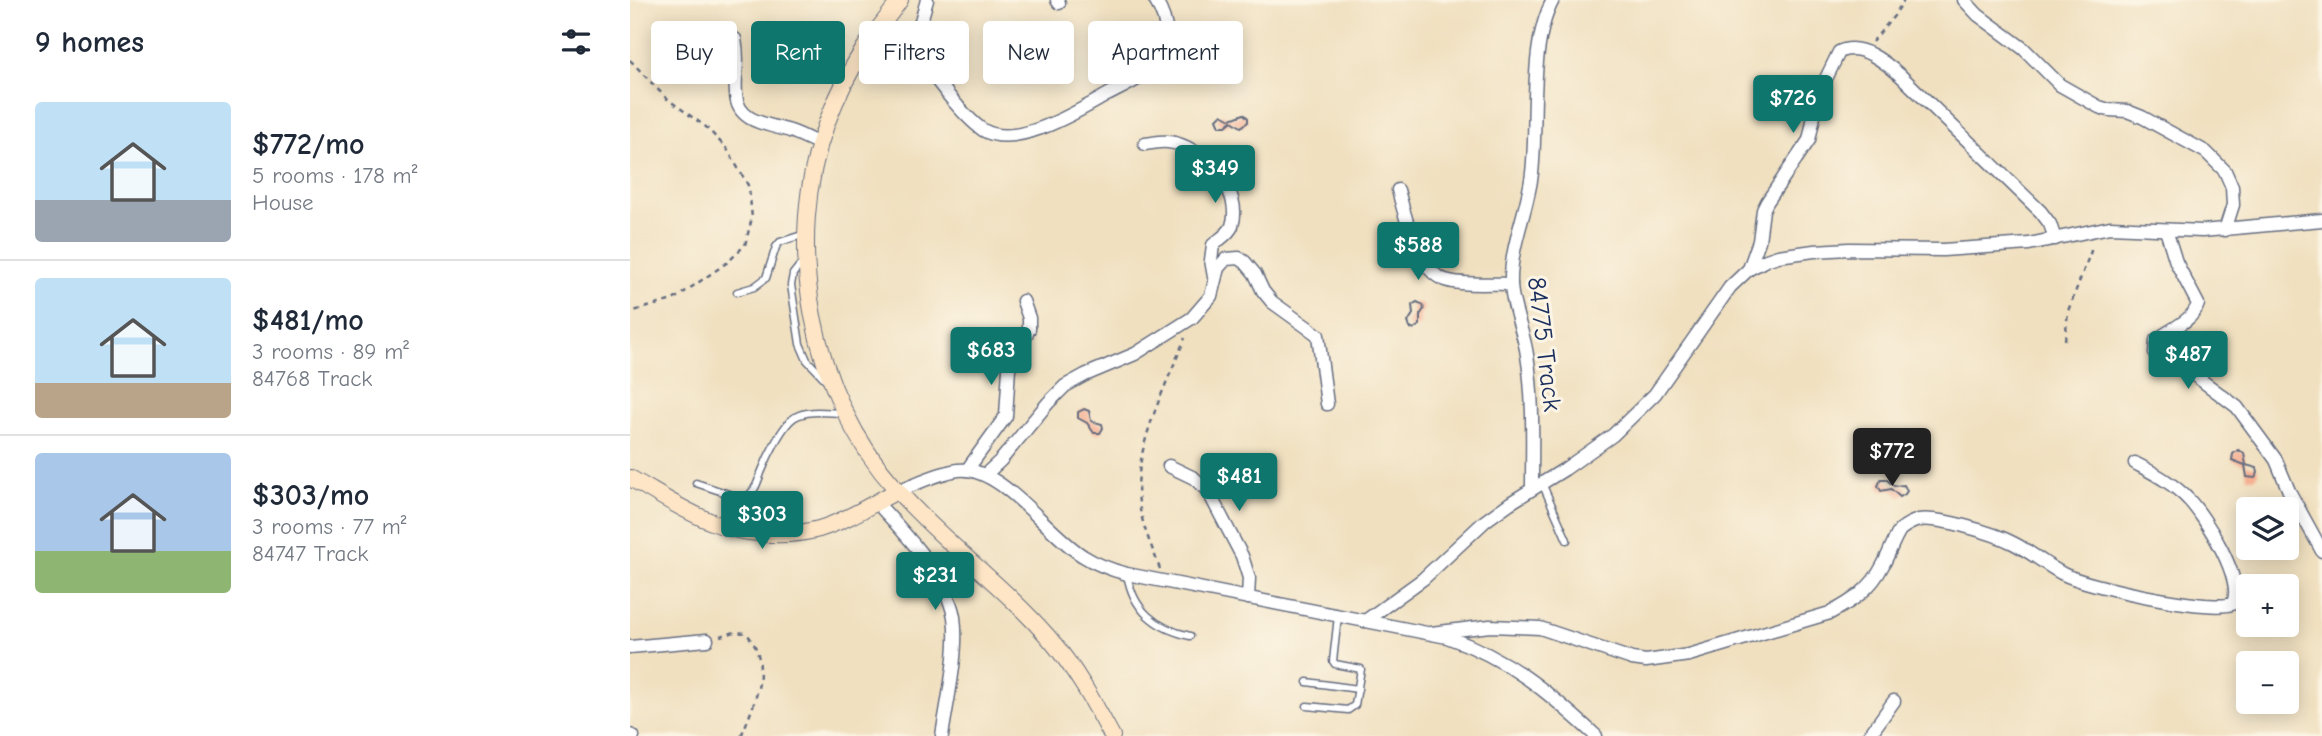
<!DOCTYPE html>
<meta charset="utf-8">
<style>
body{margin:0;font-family:"Comic Neue",sans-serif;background:#f6f6f7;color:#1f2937;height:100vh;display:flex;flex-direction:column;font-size:26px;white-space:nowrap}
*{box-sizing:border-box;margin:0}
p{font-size:23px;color:#747a83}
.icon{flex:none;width:38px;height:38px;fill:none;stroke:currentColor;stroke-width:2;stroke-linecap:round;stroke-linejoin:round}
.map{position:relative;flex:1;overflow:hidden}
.panel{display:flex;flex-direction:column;background:#fff;width:630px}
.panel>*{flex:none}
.banner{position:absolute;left:21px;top:21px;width:665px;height:63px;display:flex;gap:14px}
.buttons{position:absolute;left:1606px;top:497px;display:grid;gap:14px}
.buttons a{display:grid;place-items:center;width:63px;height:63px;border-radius:7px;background:#fff;box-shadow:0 4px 18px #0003;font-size:35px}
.price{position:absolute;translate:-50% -60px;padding:0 16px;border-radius:7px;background:#0f766e;color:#fff;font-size:23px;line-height:46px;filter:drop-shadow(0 2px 4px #0008)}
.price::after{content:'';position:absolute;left:50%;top:42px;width:21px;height:16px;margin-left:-10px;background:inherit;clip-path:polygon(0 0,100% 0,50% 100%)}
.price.selected{background:#222;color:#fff}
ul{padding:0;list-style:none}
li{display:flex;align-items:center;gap:21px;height:175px;padding:0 35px}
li+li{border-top:2px solid #e0e1e3}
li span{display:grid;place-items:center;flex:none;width:196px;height:140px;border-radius:7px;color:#555}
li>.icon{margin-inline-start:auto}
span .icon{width:84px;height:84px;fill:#fffc;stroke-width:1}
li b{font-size:30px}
h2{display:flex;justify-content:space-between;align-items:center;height:84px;padding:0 35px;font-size:30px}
.pill{padding:0 24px;border-radius:7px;background:#fff;box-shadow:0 4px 18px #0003;font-size:24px;line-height:63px}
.pill.selected{background:#0f766e;color:#fff}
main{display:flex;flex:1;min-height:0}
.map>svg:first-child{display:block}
</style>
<main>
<section class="panel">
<h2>9 homes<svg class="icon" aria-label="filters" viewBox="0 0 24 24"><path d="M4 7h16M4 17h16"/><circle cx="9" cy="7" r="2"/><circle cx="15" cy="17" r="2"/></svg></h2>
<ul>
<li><span style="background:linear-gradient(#bfe0f5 70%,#9aa5b1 0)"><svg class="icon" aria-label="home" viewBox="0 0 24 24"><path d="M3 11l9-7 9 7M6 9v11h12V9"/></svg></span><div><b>$772/mo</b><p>5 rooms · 178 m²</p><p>House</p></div></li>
<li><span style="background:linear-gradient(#bfe0f5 75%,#b9a48a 0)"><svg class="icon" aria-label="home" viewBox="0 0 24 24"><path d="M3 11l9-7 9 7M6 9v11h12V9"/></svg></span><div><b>$481/mo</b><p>3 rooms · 89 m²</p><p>84768 Track</p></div></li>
<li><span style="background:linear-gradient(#a9c7e8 70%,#8fb573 0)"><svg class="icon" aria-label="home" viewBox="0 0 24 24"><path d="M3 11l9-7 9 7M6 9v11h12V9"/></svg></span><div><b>$303/mo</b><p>3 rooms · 77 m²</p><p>84747 Track</p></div></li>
</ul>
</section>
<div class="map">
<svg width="1692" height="736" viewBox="0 0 1692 736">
<rect width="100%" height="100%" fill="#fcf5e5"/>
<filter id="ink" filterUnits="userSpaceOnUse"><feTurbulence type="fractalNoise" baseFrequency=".0143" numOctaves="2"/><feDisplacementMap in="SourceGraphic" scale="14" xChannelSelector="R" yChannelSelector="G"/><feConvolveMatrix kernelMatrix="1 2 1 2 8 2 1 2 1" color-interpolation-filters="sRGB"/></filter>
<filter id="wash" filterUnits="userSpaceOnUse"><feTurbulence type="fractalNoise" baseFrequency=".00686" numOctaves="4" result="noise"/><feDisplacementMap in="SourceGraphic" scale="28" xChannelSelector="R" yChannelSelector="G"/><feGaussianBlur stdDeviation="1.57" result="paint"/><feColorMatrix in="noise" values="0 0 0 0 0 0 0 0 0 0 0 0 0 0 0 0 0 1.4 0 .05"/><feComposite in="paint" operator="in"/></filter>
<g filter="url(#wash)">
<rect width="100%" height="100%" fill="#f0e0c0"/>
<g id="blocks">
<!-- building -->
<g fill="#f5ac8e">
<path d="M592,114L601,119L614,114L618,118V122L611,127L602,121L596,126H590L587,119Z"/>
<path d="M787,302L793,305L794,309L790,315V325L783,329L780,328L778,322L783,314L782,305Z"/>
<path d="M454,409L459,411L461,421L472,424L473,428L470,433H464L457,423L448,418V412Z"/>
<path d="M1608,450L1614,453L1616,465L1627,468L1628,473L1625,478L1617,477L1615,465L1602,460L1603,454Z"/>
<path d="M1251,479H1256L1264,486L1274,485L1277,491L1275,494L1270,497L1261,489L1251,491L1248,486Z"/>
</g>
</g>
</g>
<g filter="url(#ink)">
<use href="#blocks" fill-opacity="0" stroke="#666d80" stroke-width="2"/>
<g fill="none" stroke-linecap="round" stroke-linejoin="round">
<!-- lane casing -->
<g stroke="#666d80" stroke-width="9">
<g id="lane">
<path d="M174,260L163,274L161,285L170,344L177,360L195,379"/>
<path d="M107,292L124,287L136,278L146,247L150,242L175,234"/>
<path d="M66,483L114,499C125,492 127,484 131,473C137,458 152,425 165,417C178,409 199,413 213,413"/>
<path d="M912,483L937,540"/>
<path d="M497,574C503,610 525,628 560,636"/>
<path d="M677,682L728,689"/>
<path d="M677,706L718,710L725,705L731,669L705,664L703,661L708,616"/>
</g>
</g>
<!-- street casing -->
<g stroke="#666d80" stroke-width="15">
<g id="street">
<path d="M297,0L285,42C290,62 307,80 319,96C329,108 340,121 353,130C386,150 448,111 477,95C496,85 527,73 534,50C540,32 535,16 525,0"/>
<path d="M427,0L429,3"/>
<path d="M1334,0L1348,15L1394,49L1430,85L1469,107L1479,110L1497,111L1512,117L1576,152L1595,171L1602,187L1603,205L1595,230"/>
<path d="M105,39C110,62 104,73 106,94C107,123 139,124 160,131C170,134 180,140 190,144"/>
<path d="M515,144C523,143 531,141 538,142C572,145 614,190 602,226C599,234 588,240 583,245L581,260L584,277"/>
<path d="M768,190C775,215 787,271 815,280C834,286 860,283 881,284"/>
<path d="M1536,230L1546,262L1568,304C1563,321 1539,330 1526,340L1525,353L1567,377L1607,407L1646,460L1659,491L1692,551"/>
<path d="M1119,269L1129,241L1133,210L1137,202L1179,140L1189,93L1209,52C1230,41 1256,63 1271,76L1411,212L1420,224L1425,239"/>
<path d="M539,466L564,478L578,491L612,556L619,578L618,598"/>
<path d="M337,470L376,416L379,368L399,329V318L393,301"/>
<path d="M356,474L371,460L418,403L435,386L455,375L505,354L562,318L581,296L588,268L596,259L609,258L615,262L625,274L633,291L642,302L688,335L697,404"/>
<path d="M902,488C902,444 904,399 897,355C894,332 881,305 881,283C880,245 898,210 902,173C908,122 898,46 923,0"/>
<path d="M267,491C286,484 307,473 328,470C371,465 417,534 453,556C467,565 482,570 497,574L817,637C880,659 918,692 966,736"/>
<path d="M246,502C273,531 317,577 324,617C329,651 317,702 312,736"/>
<path d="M735,621L793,579L855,521L880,503L935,469L983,435L1025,394L1100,287L1119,269L1136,260L1148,256L1184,251L1219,249L1313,250L1399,244L1480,227L1572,231L1692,220"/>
<path d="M801,633L860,626L910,628L1002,659L1016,661L1059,655L1200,613C1223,601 1241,589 1253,565C1259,554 1263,541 1270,530C1276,525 1282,522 1289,520C1309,517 1364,533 1383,543C1401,552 1416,565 1433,574C1459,587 1578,612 1602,604C1617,583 1574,515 1558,499C1543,483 1523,473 1505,463"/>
<path d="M0,647L77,640"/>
<path d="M0,735L3,736"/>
<path d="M1239,736L1264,701"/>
</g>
</g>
<!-- secondary casing -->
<g stroke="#666d80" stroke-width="18">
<g id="secondary">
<path d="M270,0C259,16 246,31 235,47C220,70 207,96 197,122C152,243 181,395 267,490C314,543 373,585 419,638C445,668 463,701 482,736"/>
<path d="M0,478C27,493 53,511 82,522C113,535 156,538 189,529C216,521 242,504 267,491"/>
</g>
</g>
<!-- path -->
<g stroke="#666d80" stroke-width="2.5" stroke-dasharray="5 5" stroke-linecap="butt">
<path d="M1242,42L1264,16L1274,0"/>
<path d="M0,60L36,98L76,127L97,149L119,187L122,218L115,245L98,262L43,300L0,312"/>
<path d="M1435,340L1438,311L1461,251L1460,245"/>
<path d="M530,569C524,552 516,535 512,518C496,461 534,391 555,338"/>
<path d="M90,636L105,632L116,633C143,662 125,704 111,736"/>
</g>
<!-- lane -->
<use href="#lane" stroke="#fff" stroke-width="6"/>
<!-- street -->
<use href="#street" stroke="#fff" stroke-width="12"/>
<!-- secondary -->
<use href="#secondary" stroke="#fde5c5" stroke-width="16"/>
</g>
</g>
<g text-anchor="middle" stroke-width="6" stroke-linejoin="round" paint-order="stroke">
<!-- street labels -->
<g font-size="26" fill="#1b2f5e" stroke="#fcf5e5">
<text transform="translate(915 344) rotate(83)" y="9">84775 Track</text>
</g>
</g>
</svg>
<div class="buttons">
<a><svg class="icon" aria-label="layers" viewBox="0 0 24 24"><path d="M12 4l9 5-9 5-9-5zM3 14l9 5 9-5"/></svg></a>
<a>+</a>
<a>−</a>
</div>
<b class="price" style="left:1163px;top:135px">$726</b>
<b class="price" style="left:585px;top:205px">$349</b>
<b class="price" style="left:788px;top:282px">$588</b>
<b class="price" style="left:361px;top:387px">$683</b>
<b class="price" style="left:1558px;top:391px">$487</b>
<b class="price selected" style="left:1262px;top:488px">$772</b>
<b class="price" style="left:609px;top:513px">$481</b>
<b class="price" style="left:132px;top:551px">$303</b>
<b class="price" style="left:305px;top:612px">$231</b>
<div class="banner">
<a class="pill">Buy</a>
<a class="pill selected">Rent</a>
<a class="pill">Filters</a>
<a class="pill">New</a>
<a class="pill">Apartment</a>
</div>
</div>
</main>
